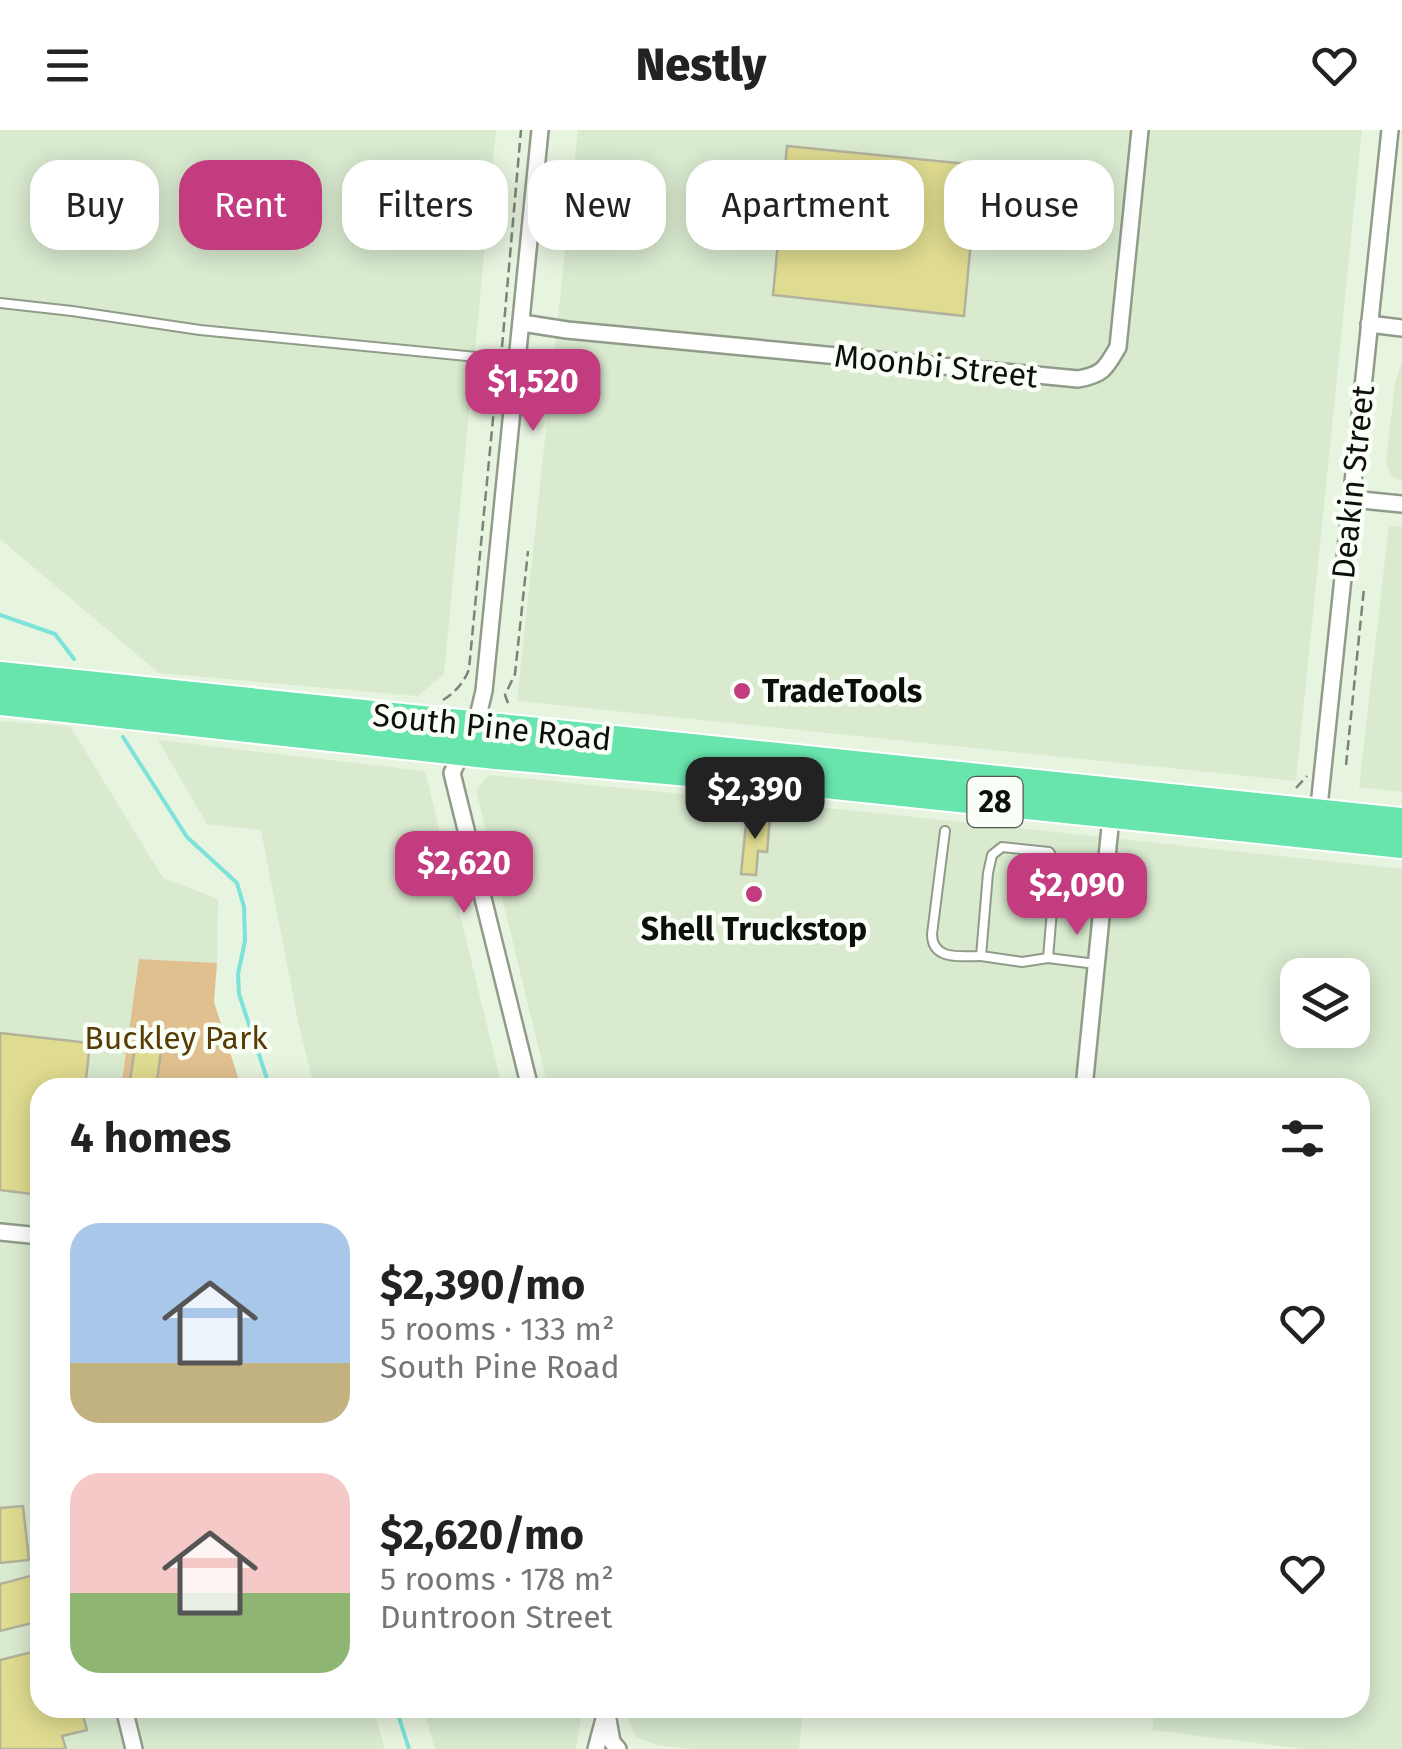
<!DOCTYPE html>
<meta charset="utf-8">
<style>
body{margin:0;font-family:"Fira Sans",sans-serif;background:#f2f2f2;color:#222;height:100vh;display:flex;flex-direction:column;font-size:38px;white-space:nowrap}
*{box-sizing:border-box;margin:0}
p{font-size:32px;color:#767676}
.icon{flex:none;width:55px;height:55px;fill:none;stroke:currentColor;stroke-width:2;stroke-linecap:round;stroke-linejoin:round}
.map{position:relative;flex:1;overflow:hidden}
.details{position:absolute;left:30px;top:948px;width:1340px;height:640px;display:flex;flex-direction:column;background:#fff;border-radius:30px;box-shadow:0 5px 25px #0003}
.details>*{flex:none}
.guide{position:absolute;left:30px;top:30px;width:1342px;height:90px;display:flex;gap:20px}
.tools{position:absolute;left:1280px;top:828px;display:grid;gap:20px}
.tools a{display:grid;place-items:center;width:90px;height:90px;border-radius:20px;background:#fff;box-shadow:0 5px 25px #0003;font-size:50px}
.price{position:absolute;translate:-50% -85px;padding:0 22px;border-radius:20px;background:#c23c7f;color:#fff;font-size:32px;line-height:65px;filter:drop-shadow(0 2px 5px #0008)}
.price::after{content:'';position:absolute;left:50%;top:60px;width:30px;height:22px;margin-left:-15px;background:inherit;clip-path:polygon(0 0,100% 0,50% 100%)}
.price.on{background:#222;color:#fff}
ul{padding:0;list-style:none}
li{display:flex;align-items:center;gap:30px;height:250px;padding:0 40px}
li span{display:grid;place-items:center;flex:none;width:280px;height:200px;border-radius:30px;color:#555}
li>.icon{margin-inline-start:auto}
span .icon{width:120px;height:120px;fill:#fffc;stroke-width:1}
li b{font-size:42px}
h2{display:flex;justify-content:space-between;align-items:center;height:120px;padding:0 40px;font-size:42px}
.tag{padding:0 35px;border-radius:30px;background:#fff;box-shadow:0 5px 25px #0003;font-size:35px;line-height:90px}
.tag.on{background:#c23c7f;color:#fff}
header{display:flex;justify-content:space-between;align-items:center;height:130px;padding:0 40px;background:#fff;font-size:45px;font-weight:800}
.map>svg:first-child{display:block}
</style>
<header><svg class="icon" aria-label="menu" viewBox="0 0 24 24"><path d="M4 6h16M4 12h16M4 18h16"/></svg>Nestly<svg class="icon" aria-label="heart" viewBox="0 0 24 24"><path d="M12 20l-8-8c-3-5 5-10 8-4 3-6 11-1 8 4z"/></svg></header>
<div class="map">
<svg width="1402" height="1619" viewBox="0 0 1402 1619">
<rect width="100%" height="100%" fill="#e7f4df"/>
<!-- built -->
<g fill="#d9eacf" fill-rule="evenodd">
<path d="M0,0H496L444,544L418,566L159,543L0,409Z"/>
<path d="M578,0H1362L1296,651L517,571Z"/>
<path d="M1402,232V351L1392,346L1386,333L1395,253Z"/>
<path d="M1389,395L1402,397V662L1359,657Z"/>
<path d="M0,591L70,596L163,748L218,769L217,833L139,829L121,957L40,958V1578H373L385,1619H0Z"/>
<path d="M158,610L425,641L502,957H314L299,896L261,700L207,694Z"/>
<path d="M489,645L886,684L1402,739V1619H1304L1152,1600L1155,1578H1360V958L548,957L476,660ZM1298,845H1352V900H1298Z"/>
<path d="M423,1578H583L576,1619H435Z"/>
<path d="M626,1578H803L799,1619H692L658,1615L636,1607L627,1588Z"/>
</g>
<!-- green -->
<path fill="#e1c08f" d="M139,829L217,833L214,872L241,957L121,958Z"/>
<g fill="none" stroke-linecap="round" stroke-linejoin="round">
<!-- stream -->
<g stroke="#7ce2da" stroke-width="4">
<path d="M0,485L55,504L74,529"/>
<path d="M123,607L187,707L237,753L244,777L245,811L238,844L239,864L270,958"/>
<path d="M396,1578L409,1619"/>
</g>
</g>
<!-- building -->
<g fill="#dfdb90" stroke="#b2b29c" stroke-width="2.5">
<path d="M787,16L978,35L964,186L773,165Z"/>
<path d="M747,684L770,687L767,722L758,721L756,745L741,744Z"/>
<path d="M0,903L90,913L85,958H40V1065L0,1060Z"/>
<path d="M136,910L162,914L156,958H129Z"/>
<path d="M23,1376L29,1430L0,1433V1378Z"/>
<path d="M38,1444L40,1455V1491L0,1501V1454Z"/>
<path d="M40,1520V1578H81L87,1600L62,1606L66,1619H0V1530Z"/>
</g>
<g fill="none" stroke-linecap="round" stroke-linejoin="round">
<!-- lane casing -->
<g stroke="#909c89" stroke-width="12">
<g id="lane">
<path d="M0,173L72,181L200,200L518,231"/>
<path d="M945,701L932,804C932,831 961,826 981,826L988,743L992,725L1002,717L1049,722L1056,733L1048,828L1096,834"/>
<path d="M981,826L1022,832L1048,828"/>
</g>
</g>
<!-- street casing -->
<g stroke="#909c89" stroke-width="20">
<g id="street">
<path d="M522,193L567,200L1078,249C1103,245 1106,238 1118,217L1140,0"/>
<path d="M1369,194L1402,198"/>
<path d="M1351,369L1402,374"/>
<path d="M1318,686L1390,0"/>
<path d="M530,958L452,643L478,586L484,561L540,0"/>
<path d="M1084,958L1112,677"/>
<path d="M0,1102L40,1106"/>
<path d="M124,1578L134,1619"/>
<path d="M606,1578L612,1612L618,1619"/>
<path d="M596,1619L604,1589"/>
</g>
</g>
<!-- highway casing -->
<g stroke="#fff" stroke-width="32">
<g id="highway">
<path d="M0,546L1402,692"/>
<path d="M0,571L496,625L825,654L1402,714"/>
</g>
</g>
<!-- path -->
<g stroke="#7b8476" stroke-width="2.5" stroke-dasharray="10 5" stroke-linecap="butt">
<path d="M502,217L521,0"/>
<path d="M443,570C455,563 465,551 469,539L495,268L499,240"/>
<path d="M508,573L505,565L515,544L528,421"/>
<path d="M1346,635L1364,458"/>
<path d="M1296,658L1307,646"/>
</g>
<!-- lane -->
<use href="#lane" stroke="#fff" stroke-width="8"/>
<!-- street -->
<use href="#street" stroke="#fff" stroke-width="15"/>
<!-- highway -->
<use href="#highway" stroke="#68e5ad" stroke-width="28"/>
</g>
<!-- markers -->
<g fill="#c23c7f" stroke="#f9fef6" stroke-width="4">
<circle cx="742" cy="561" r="10"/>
<circle cx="754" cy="764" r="10"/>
</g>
<g text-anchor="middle" stroke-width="9" stroke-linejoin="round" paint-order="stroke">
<!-- shield labels -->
<rect fill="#f9fef6" stroke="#535750" stroke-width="2.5" x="967.5" y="647" width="55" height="50" rx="8"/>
<g font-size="30" font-weight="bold" fill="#0c1009">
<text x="995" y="682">28</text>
</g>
<!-- street labels -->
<g font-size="32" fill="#0c1009" stroke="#f9fef6">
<text transform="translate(936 236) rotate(6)" y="11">Moonbi Street</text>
<text transform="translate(1353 352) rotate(-84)" y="11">Deakin Street</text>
<text transform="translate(492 597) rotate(6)" y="11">South Pine Road</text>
</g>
<!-- poi labels -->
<g font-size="32" font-weight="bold" fill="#0c1009" stroke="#f9fef6" text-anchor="start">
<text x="762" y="572">TradeTools</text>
<text x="754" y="810" text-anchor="middle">Shell Truckstop</text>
</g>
<!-- park labels -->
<g font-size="32" fill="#583c05" stroke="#f9fef6">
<text x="176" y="919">Buckley Park</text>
</g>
</g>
</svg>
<div class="tools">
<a><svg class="icon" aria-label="layers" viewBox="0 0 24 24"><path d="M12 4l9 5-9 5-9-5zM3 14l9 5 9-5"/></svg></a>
</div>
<b class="price" style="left:533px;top:304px">$1,520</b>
<b class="price on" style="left:755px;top:712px">$2,390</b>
<b class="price" style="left:464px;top:786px">$2,620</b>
<b class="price" style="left:1077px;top:808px">$2,090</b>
<div class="guide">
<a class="tag">Buy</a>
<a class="tag on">Rent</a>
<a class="tag">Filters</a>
<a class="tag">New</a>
<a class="tag">Apartment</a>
<a class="tag">House</a>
</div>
<section class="details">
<h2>4 homes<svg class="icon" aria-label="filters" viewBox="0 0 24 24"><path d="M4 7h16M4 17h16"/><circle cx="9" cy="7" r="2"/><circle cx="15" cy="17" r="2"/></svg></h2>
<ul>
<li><span style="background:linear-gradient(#a9c7e8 70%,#c2b280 0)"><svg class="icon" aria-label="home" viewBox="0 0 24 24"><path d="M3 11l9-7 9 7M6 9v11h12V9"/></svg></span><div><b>$2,390/mo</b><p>5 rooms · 133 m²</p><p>South Pine Road</p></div><svg class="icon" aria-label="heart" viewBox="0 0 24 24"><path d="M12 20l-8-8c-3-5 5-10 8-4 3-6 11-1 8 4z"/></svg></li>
<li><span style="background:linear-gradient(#f6c9c9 60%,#8fb573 0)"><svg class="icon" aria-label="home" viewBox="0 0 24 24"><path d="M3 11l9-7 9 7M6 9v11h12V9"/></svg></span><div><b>$2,620/mo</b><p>5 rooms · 178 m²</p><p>Duntroon Street</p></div><svg class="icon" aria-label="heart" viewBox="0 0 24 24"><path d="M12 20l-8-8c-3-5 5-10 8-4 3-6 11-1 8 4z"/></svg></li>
</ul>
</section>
</div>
